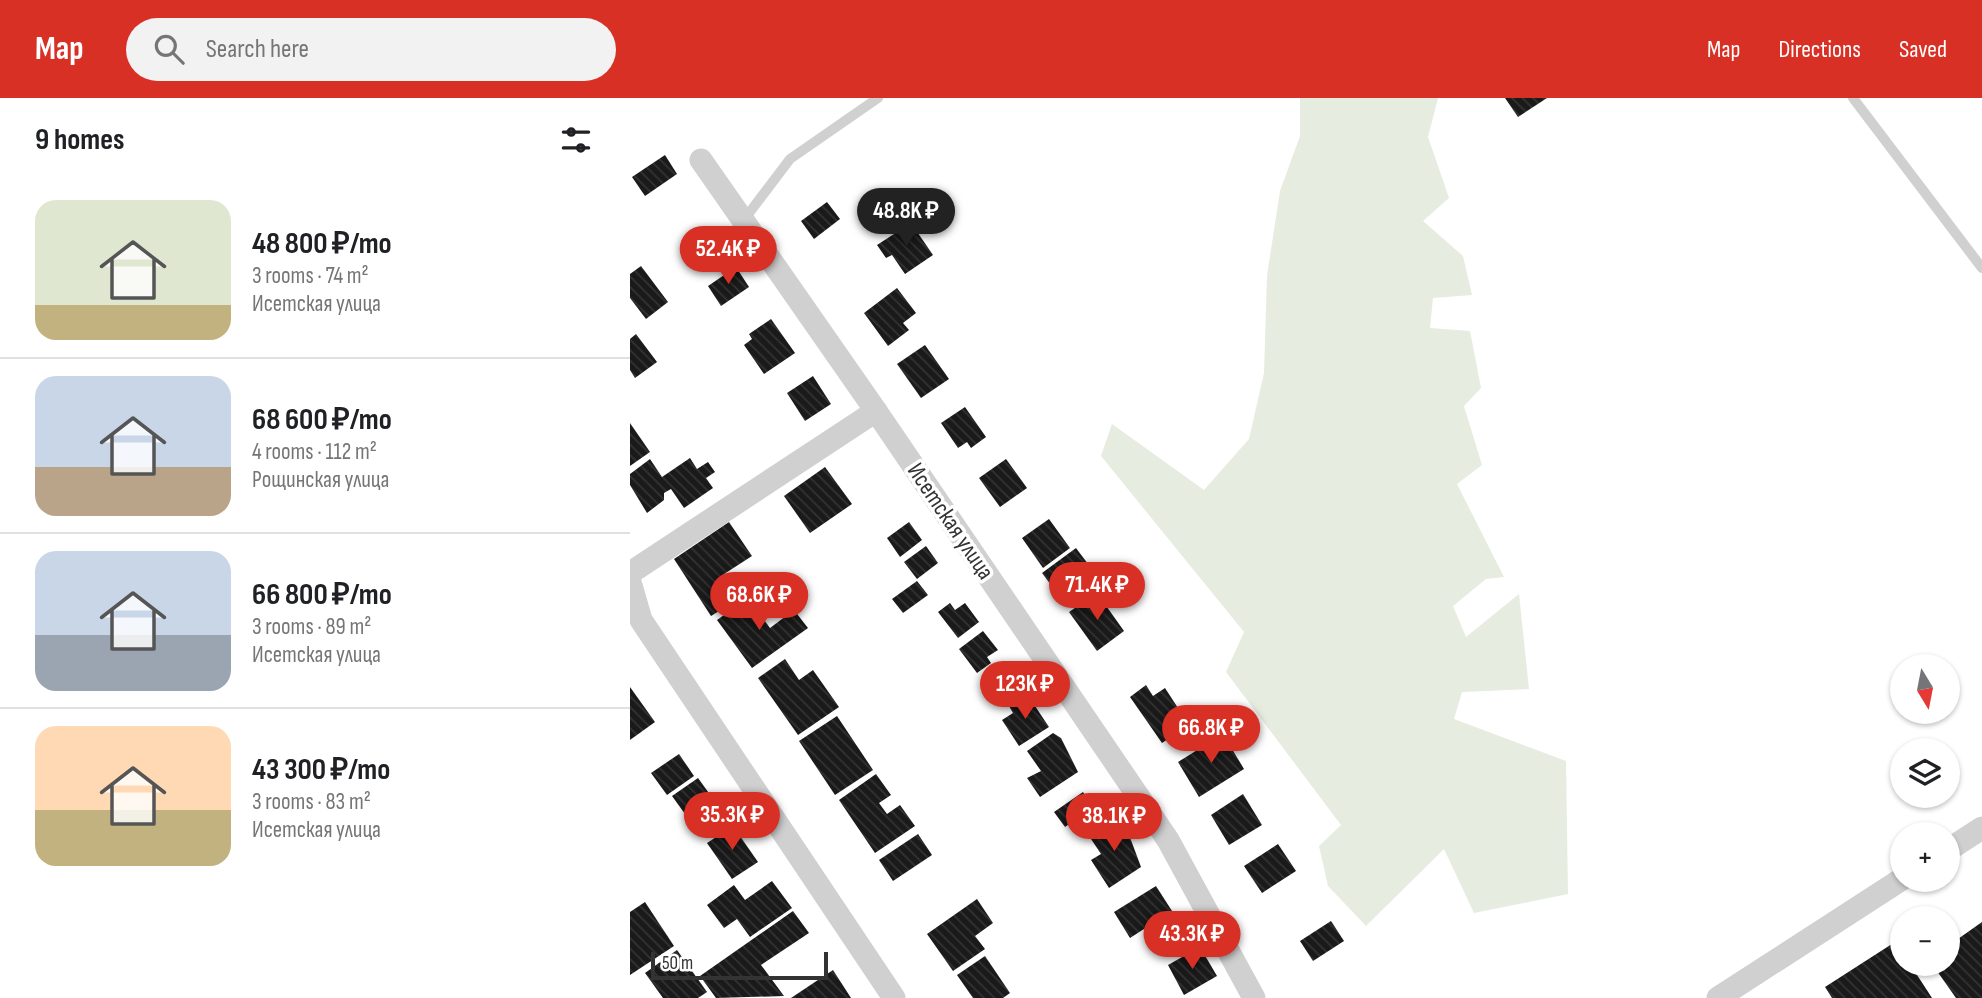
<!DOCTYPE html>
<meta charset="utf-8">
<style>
body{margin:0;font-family:"Sofia Sans Condensed",sans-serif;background:#f2f2f2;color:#202124;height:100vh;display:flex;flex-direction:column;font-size:26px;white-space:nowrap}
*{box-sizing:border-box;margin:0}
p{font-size:23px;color:#757577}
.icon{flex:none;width:38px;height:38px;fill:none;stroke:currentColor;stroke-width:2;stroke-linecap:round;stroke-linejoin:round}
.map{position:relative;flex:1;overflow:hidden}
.side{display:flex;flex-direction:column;background:#fff;width:630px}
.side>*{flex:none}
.needle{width:46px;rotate:170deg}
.fabs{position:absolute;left:1260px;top:556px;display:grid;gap:14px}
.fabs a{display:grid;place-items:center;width:70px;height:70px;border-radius:50%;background:#fff;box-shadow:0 2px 5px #0004;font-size:35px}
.scale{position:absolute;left:21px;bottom:18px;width:177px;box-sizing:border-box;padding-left:7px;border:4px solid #333;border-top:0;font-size:19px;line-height:24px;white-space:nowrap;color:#333;-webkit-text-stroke:5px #fff;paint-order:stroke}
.price{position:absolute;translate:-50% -60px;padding:0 16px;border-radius:24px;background:#d93025;color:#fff;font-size:23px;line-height:46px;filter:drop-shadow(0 2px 4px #0008)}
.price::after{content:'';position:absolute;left:50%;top:42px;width:21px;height:16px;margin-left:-10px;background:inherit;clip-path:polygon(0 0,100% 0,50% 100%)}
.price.on{background:#222;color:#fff}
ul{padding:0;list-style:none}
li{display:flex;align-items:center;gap:21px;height:175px;padding:0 35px}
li+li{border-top:2px solid #e0e0e0}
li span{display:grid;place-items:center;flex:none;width:196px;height:140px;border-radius:21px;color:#555}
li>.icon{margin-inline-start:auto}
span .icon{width:84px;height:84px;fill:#fffc;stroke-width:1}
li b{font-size:30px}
h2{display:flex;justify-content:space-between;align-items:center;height:84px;padding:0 35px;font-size:30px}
header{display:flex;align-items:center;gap:42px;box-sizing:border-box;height:98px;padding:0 35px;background:#d93025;color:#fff}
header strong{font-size:33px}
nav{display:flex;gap:38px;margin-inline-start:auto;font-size:24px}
.search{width:490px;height:63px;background:#f2f2f2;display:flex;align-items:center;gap:18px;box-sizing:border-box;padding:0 24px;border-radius:38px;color:#757577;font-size:26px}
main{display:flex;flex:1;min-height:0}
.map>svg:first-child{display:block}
</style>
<header>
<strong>Map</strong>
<div class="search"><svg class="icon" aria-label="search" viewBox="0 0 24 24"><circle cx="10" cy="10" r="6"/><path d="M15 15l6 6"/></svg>Search here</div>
<nav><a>Map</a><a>Directions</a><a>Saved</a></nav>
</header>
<main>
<section class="side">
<h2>9 homes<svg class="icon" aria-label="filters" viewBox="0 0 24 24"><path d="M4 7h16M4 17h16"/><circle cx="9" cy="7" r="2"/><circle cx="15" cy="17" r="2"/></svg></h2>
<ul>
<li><span style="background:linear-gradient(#dfe7d0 75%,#c2b280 0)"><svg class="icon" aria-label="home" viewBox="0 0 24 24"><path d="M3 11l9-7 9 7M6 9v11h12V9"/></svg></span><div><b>48 800 ₽/mo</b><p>3 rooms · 74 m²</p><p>Исетская улица</p></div></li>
<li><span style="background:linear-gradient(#c9d6e8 65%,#b9a48a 0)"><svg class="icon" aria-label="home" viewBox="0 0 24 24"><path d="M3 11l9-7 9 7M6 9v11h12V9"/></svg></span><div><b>68 600 ₽/mo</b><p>4 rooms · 112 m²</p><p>Рощинская улица</p></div></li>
<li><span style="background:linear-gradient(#c9d6e8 60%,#9aa5b1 0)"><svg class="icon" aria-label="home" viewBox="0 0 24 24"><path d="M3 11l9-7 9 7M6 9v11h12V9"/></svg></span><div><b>66 800 ₽/mo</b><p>3 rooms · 89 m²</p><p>Исетская улица</p></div></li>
<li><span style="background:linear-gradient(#ffd9b3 60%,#c2b280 0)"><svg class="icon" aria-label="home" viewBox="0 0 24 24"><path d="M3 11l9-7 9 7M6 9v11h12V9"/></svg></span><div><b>43 300 ₽/mo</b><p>3 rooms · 83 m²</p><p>Исетская улица</p></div></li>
</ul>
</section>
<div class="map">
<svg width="1352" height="900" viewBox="0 0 1352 900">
<defs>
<pattern id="building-back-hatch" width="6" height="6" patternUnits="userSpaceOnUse" patternTransform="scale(1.75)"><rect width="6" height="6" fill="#1a1a1a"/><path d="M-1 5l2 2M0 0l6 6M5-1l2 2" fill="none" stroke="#333"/></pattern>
</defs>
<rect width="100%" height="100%" fill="#fff"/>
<!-- green -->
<path fill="#e6ecdf" d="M670,0H808L798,39L819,100L793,123L833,158L842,197L803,200L800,230L840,233L851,290L834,308L852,367L827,386L874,479L856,481L823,508L836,539L889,496L899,591L832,594L824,621L936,663L938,796L844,815L814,751L736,828L698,788L689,748L711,727L596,574L614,534L471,358L482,326L574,392L619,341L634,275L637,178L650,93L670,38Z"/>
<!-- building -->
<g fill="url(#building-back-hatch)">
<path d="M875,0H917L888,19Z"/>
<path d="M35,57L47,76L15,98L2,79Z"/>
<path d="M197,104L210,121L184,141L171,123Z"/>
<path d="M281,125L303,157L275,176L262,157L256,160L247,147Z"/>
<path d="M11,168L38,204L16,221L0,200V176Z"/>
<path d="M106,169L119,189L91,208L78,188Z"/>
<path d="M267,190L286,215L273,225L279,232L258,248L234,215Z"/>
<path d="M141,221L165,255L134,276L114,247L122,241L119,236Z"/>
<path d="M6,236L27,264L5,280L0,272V241Z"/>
<path d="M295,247L319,281L291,300L267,266Z"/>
<path d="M183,278L201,306L175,323L157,295Z"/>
<path d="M335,309L356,339L341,350L337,344L328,350L311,325Z"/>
<path d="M0,325L20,354L0,368Z"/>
<path d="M60,360L67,371L78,364L85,374L76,380L83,390L54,410L41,391L34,395V402L17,415L0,387V376L20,361L32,379Z"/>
<path d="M376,361L397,390L370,409L349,380Z"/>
<path d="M195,369L222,406L180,435L154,398Z"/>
<path d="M419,421L440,450L413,470L392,440Z"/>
<path d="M99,424L122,458L91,478L107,502L81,518L44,461Z"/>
<path d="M279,424L292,442L270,459L257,440Z"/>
<path d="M296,448L308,465L287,481L274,464Z"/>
<path d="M446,450L464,474L430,499L412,475Z"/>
<path d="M287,483L298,497L273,515L262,501Z"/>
<path d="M467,495L494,533L467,553L439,514Z"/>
<path d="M118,500L140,530L164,512L178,530L122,570L87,522Z"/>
<path d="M320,505L325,512L335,505L349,524L328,540L308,514Z"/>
<path d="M353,533L368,552L357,559L361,565L347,575L329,551Z"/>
<path d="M155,561L169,582L183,572L209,609L168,637L128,580Z"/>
<path d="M516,587L523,598L535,590L559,627L532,645L500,599Z"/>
<path d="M0,589L25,624L0,642Z"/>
<path d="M397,596L419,629L389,648L372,622L383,615L379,608Z"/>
<path d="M207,618L243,672L205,697L169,643Z"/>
<path d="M423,635L431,640L448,674L410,699L397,680L411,673L397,653Z"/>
<path d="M593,636L614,671L569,699L548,664Z"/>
<path d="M49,656L64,678L37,697L21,675Z"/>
<path d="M246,676L261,697L249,705L257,716L270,707L285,728L245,755L209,702Z"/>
<path d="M68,680L94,716L68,734L42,698Z"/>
<path d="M453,694L468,715L453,725L449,719L435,729L424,714Z"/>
<path d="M613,696L632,727L599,747L581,717Z"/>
<path d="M484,721L498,734L511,769L479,790L461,762L471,756L459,738Z"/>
<path d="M103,728L128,764L102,781L77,745Z"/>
<path d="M288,736L302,757L263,783L249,762Z"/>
<path d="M648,746L666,773L632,795L614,768Z"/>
<path d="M142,783L162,810L120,839L107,821L94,830L77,807L104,787L115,802Z"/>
<path d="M526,788L542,813L500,840L484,814Z"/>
<path d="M347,801L363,825L345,838L355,851L323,873L297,836Z"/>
<path d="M15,804L44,848L0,877V814Z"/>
<path d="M163,813L179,835L131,867L154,898L86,900L70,878Z"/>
<path d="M701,823L714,843L683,863L670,843Z"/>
<path d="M1352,824V900H1326L1302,866H1318V848Z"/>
<path d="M1265,844L1272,854V866H1280L1302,900H1202L1195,889Z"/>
<path d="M570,849L587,878L554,897L538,867Z"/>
<path d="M47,852L77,894L68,900H33L15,875Z"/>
<path d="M355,858L380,895L373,900H343L327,877Z"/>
<path d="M203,872L221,900H161Z"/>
</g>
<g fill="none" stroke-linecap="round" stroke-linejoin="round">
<!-- lane -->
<g stroke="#d0d0d0" stroke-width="10">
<path d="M1223,0L1352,170"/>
<path d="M113,123L160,61L248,0"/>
</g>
<!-- street -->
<g stroke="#d0d0d0" stroke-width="23">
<path d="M71,62L246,313L538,742L624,900"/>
<path d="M0,475L246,313"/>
<path d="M0,484L11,522L264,900"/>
<path d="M1318,752L1352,730"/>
<path d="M1088,900L1272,781"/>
</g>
</g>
<g text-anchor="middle" stroke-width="7" stroke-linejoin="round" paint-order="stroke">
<!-- street labels -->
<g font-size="24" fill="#333" stroke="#fff">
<text transform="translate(321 423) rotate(56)" y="8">Исетская улица</text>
</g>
</g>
</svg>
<div class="fabs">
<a><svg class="needle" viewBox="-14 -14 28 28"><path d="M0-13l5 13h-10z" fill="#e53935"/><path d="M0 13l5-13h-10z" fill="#757577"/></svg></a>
<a><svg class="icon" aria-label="layers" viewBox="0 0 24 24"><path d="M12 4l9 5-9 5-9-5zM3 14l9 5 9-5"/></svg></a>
<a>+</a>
<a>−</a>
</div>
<div class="scale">50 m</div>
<b class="price on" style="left:276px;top:150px">48.8K ₽</b>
<b class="price" style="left:98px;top:188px">52.4K ₽</b>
<b class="price" style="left:467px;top:524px">71.4K ₽</b>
<b class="price" style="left:129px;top:534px">68.6K ₽</b>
<b class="price" style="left:395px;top:623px">123K ₽</b>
<b class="price" style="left:581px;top:667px">66.8K ₽</b>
<b class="price" style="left:102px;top:754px">35.3K ₽</b>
<b class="price" style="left:484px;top:755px">38.1K ₽</b>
<b class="price" style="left:562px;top:873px">43.3K ₽</b>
</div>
</main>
